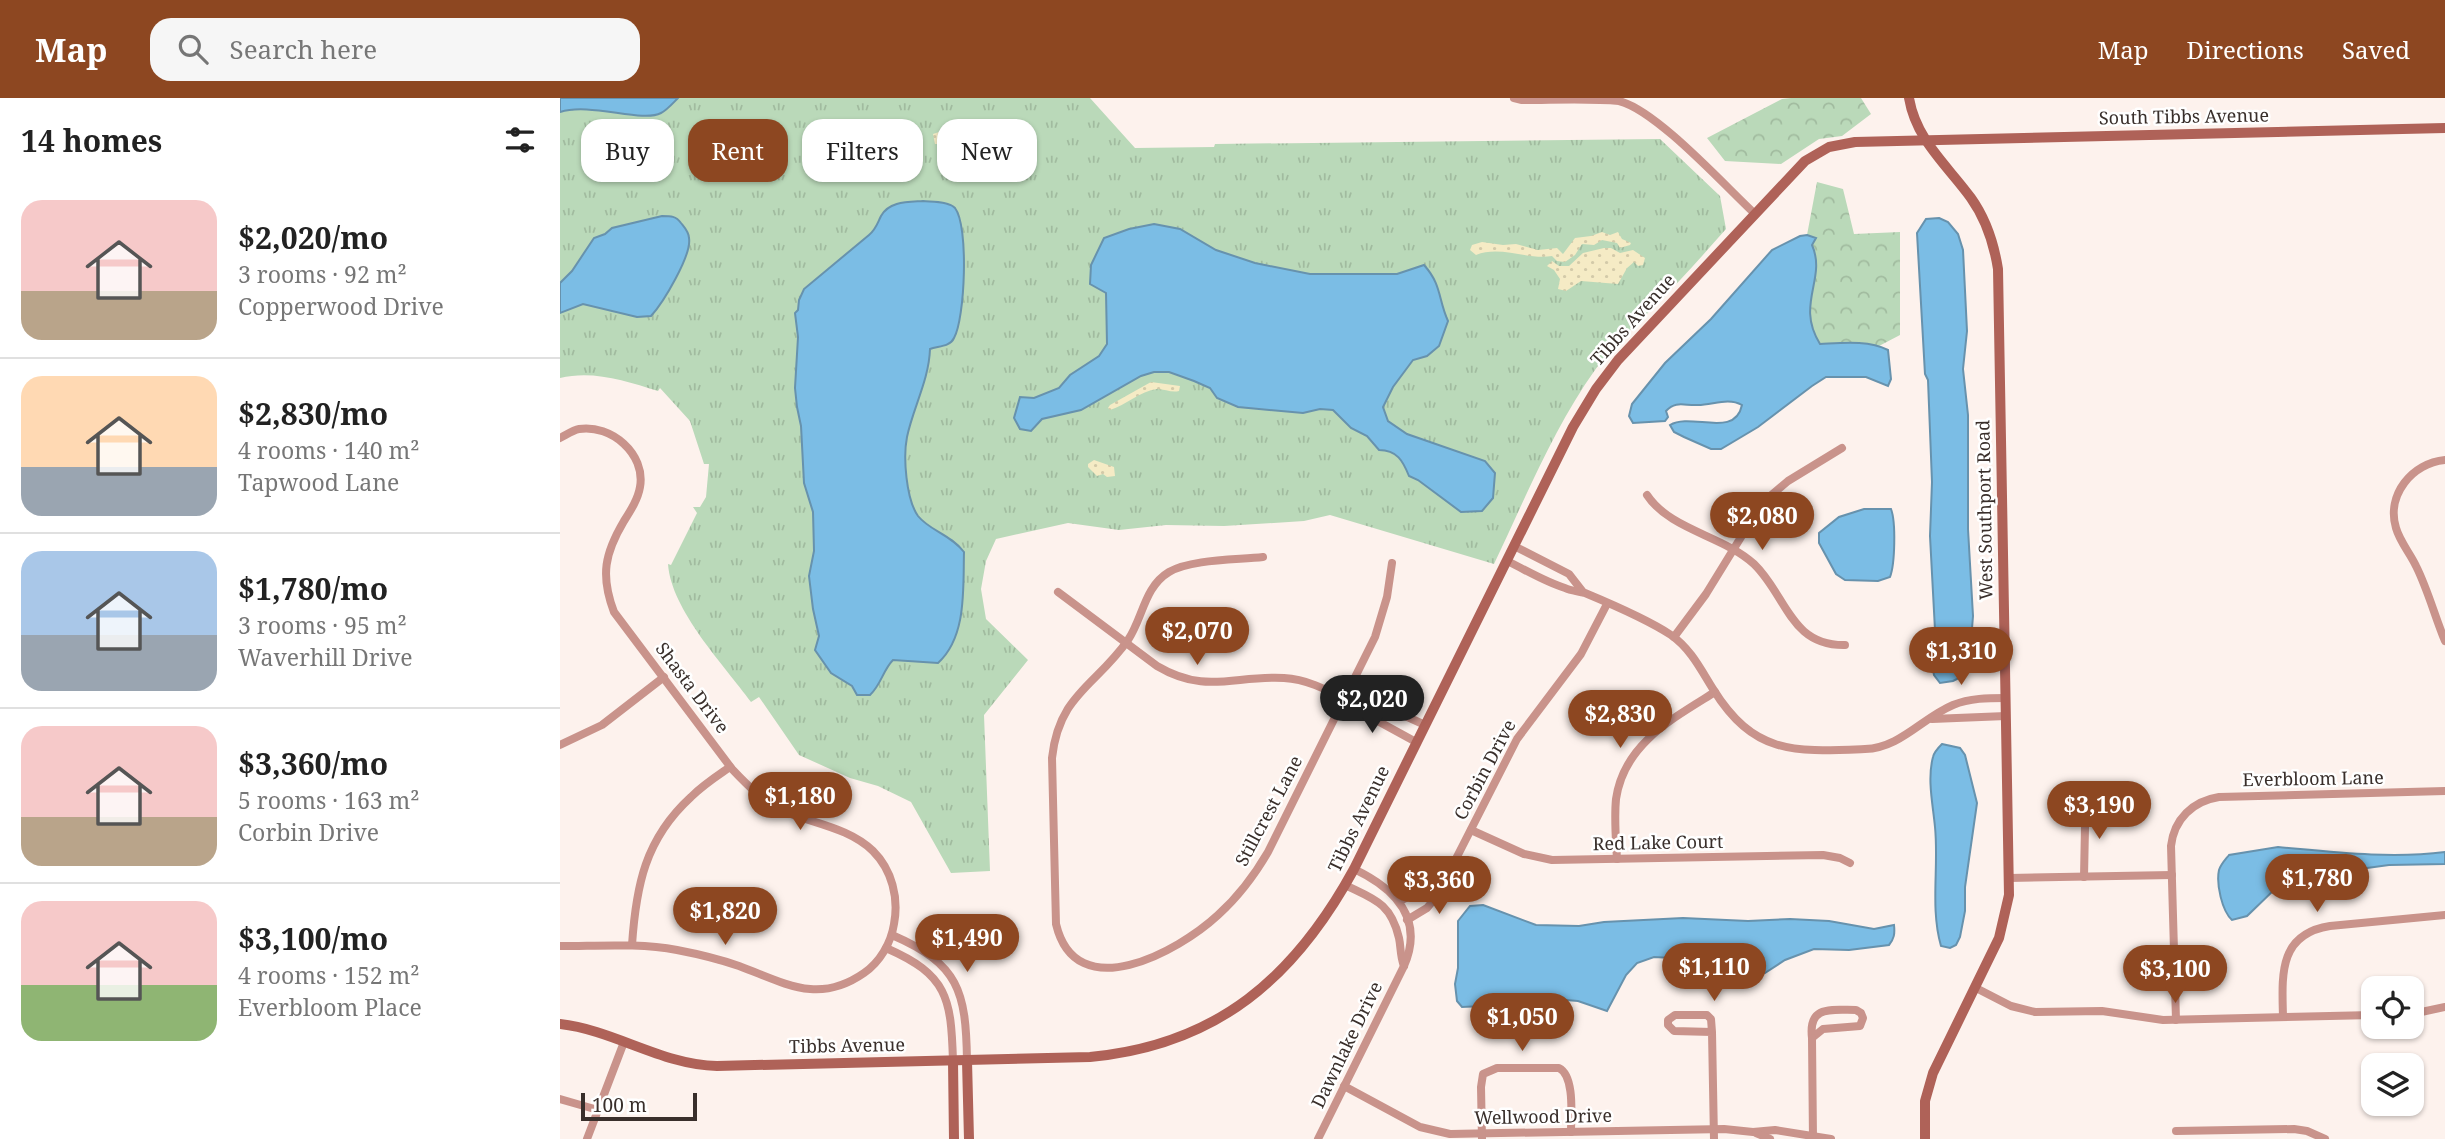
<!DOCTYPE html>
<meta charset="utf-8">
<style>
body{margin:0;font-family:"Noto Serif",serif;background:#f6f6f6;color:#222;height:100vh;display:flex;flex-direction:column;font-size:26px;white-space:nowrap}
*{box-sizing:border-box;margin:0}
p{font-size:23px;color:#767676}
.icon{flex:none;width:38px;height:38px;fill:none;stroke:currentColor;stroke-width:2;stroke-linecap:round;stroke-linejoin:round}
.map{position:relative;flex:1;overflow:hidden}
.details{display:flex;flex-direction:column;background:#fff;width:560px}
.details>*{flex:none}
.guide{position:absolute;left:21px;top:21px;width:665px;height:63px;display:flex;gap:14px}
.buttons{position:absolute;left:1801px;top:878px;display:grid;gap:14px}
.buttons a{display:grid;place-items:center;width:63px;height:63px;border-radius:14px;background:#fff;box-shadow:0 2px 5px #0004;font-size:35px}
.scale{position:absolute;left:21px;bottom:18px;width:116px;box-sizing:border-box;padding-left:7px;border:4px solid #392f2b;border-top:0;font-size:19px;line-height:24px;white-space:nowrap;color:#392f2b;-webkit-text-stroke:5px #fff;paint-order:stroke}
.price{position:absolute;translate:-50% -60px;padding:0 16px;border-radius:24px;background:#8d4721;color:#fff;font-size:23px;line-height:46px;filter:drop-shadow(0 2px 4px #0008)}
.price::after{content:'';position:absolute;left:50%;top:42px;width:21px;height:16px;margin-left:-10px;background:inherit;clip-path:polygon(0 0,100% 0,50% 100%)}
.price.active{background:#222;color:#fff}
ul{padding:0;list-style:none}
li{display:flex;align-items:center;gap:21px;height:175px;padding:0 21px}
li+li{border-top:2px solid #e0e0e0}
li span{display:grid;place-items:center;flex:none;width:196px;height:140px;border-radius:21px;color:#555}
li>.icon{margin-inline-start:auto}
span .icon{width:84px;height:84px;fill:#fffc;stroke-width:1}
li b{font-size:30px}
h2{display:flex;justify-content:space-between;align-items:center;height:84px;padding:0 21px;font-size:30px}
.tag{padding:0 24px;border-radius:21px;background:#fff;box-shadow:0 2px 5px #0004;font-size:24px;line-height:63px}
.tag.active{background:#8d4721;color:#fff}
header{display:flex;align-items:center;gap:42px;box-sizing:border-box;height:98px;padding:0 35px;background:#8d4721;color:#fff}
header strong{font-size:33px}
nav{display:flex;gap:38px;margin-inline-start:auto;font-size:24px}
.search{width:490px;height:63px;background:#f6f6f6;display:flex;align-items:center;gap:18px;box-sizing:border-box;padding:0 24px;border-radius:21px;color:#767676;font-size:26px}
main{display:flex;flex:1;min-height:0}
.map>svg:first-child{display:block}
</style>
<header>
<strong>Map</strong>
<div class="search"><svg class="icon" aria-label="search" viewBox="0 0 24 24"><circle cx="10" cy="10" r="6"/><path d="M15 15l6 6"/></svg>Search here</div>
<nav><a>Map</a><a>Directions</a><a>Saved</a></nav>
</header>
<main>
<section class="details">
<h2>14 homes<svg class="icon" aria-label="filters" viewBox="0 0 24 24"><path d="M4 7h16M4 17h16"/><circle cx="9" cy="7" r="2"/><circle cx="15" cy="17" r="2"/></svg></h2>
<ul>
<li><span style="background:linear-gradient(#f6c9c9 65%,#b9a48a 0)"><svg class="icon" aria-label="home" viewBox="0 0 24 24"><path d="M3 11l9-7 9 7M6 9v11h12V9"/></svg></span><div><b>$2,020/mo</b><p>3 rooms · 92 m²</p><p>Copperwood Drive</p></div></li>
<li><span style="background:linear-gradient(#ffd9b3 65%,#9aa5b1 0)"><svg class="icon" aria-label="home" viewBox="0 0 24 24"><path d="M3 11l9-7 9 7M6 9v11h12V9"/></svg></span><div><b>$2,830/mo</b><p>4 rooms · 140 m²</p><p>Tapwood Lane</p></div></li>
<li><span style="background:linear-gradient(#a9c7e8 60%,#9aa5b1 0)"><svg class="icon" aria-label="home" viewBox="0 0 24 24"><path d="M3 11l9-7 9 7M6 9v11h12V9"/></svg></span><div><b>$1,780/mo</b><p>3 rooms · 95 m²</p><p>Waverhill Drive</p></div></li>
<li><span style="background:linear-gradient(#f6c9c9 65%,#b9a48a 0)"><svg class="icon" aria-label="home" viewBox="0 0 24 24"><path d="M3 11l9-7 9 7M6 9v11h12V9"/></svg></span><div><b>$3,360/mo</b><p>5 rooms · 163 m²</p><p>Corbin Drive</p></div></li>
<li><span style="background:linear-gradient(#f6c9c9 60%,#8fb573 0)"><svg class="icon" aria-label="home" viewBox="0 0 24 24"><path d="M3 11l9-7 9 7M6 9v11h12V9"/></svg></span><div><b>$3,100/mo</b><p>4 rooms · 152 m²</p><p>Everbloom Place</p></div></li>
</ul>
</section>
<div class="map">
<svg width="1885" height="1041" viewBox="0 0 1885 1041">
<defs>
<pattern id="grass-tufts" width="24" height="20" patternUnits="userSpaceOnUse" patternTransform="scale(1.75)"><rect width="24" height="20" fill="#bad9b9"/><path d="M3 7l-1-3M5 7V3M7 7l1-3M15 17l-1-3M17 17v-4M19 17l1-3" fill="none" stroke="#a1bb9f"/></pattern>
<pattern id="forest-crowns" width="20" height="18" patternUnits="userSpaceOnUse" patternTransform="scale(1.75)"><rect width="20" height="18" fill="#bad9b9"/><path d="M2 6a3 3 0 1 1 6 0M12 15a3 3 0 1 1 6 0" fill="none" stroke="#a1bb9f"/></pattern>
<pattern id="sand-dots" width="8" height="8" patternUnits="userSpaceOnUse" patternTransform="scale(1.75)"><rect width="8" height="8" fill="#f5ebc5"/><path d="M2 2h.1M6 6h.1" fill="none" stroke="#d3caa9" stroke-width="1.8" stroke-linecap="round"/></pattern>
</defs>
<rect width="100%" height="100%" fill="#fdf2ed"/>
<!-- grass -->
<path fill="url(#grass-tufts)" d="M0,0H530L575,50L654,49L655,46L1100,41L1160,98L1166,131C1143,157 1121,182 1097,206C1076,227 1052,247 1035,272C993,331 965,401 934,466L770,417L744,423L664,428L606,427L559,432L508,425L436,441L426,463L421,491L426,521L468,562L424,617L430,773L391,775L351,704L318,688L290,680L239,657L199,599L191,604C164,567 111,512 108,466L111,467L137,415L133,409H140L146,399L149,366H144L130,323L100,290L98,293C66,283 33,272 0,280Z"/>
<!-- forest -->
<g fill="url(#forest-crowns)">
<path d="M1231,0H1301L1311,16L1282,38L1259,41L1221,66L1165,63L1147,40L1222,1Z"/>
<path d="M1257,84L1283,91L1294,136L1340,134V237L1319,248L1260,246C1257,240 1252,232 1251,225C1244,199 1263,173 1251,147L1256,140L1247,137Z"/>
</g>
<!-- sand -->
<g fill="url(#sand-dots)">
<path d="M382,33L398,34L402,39L392,49L386,46H375L373,36Z"/>
<path d="M1042,134L1050,137L1058,134L1062,141L1071,145L1070,147L1060,150L1057,145L1042,142L1034,147L1022,146L1015,157L1005,164L997,163L992,158C967,162 940,147 916,157L910,152L912,147L922,144L943,147L956,146L978,152L997,150L1003,156L1015,140L1031,138Z"/>
<path d="M1044,150H1051L1060,155L1073,152L1085,160L1083,167L1078,168L1074,164L1067,170L1058,186L1021,183L1006,193L998,191L1000,181L994,172L987,168L992,163L999,168H1009L1023,155Z"/>
<path d="M591,284L620,288L619,293C612,295 605,291 597,291C580,293 566,307 550,312L548,310L550,307Z"/>
<path d="M534,362L554,369L555,378L547,379L543,376L537,378L528,369V366Z"/>
</g>
<!-- water -->
<g fill="#7bbde5" stroke="#6792ad" stroke-width="2">
<path d="M0,0H118C113,5 107,12 101,15C82,25 30,4 0,14Z"/>
<path d="M363,103C371,104 389,103 395,110C409,128 405,221 394,240C390,249 378,248 370,251C369,282 353,310 347,339C343,359 346,401 358,418C370,433 390,436 404,454C403,490 407,539 378,565L333,562C323,572 321,587 310,597H297L292,588L271,575L255,552L259,538L253,511L249,478L254,453L253,414L244,385L241,328L237,309L235,290L238,239L235,215L238,212L239,202L244,191L309,137C316,131 317,126 321,118C329,103 348,104 363,103Z"/>
<path d="M102,118C111,118 116,118 121,125C125,130 129,134 129,140C132,157 103,205 91,218L77,219L23,206L0,215V185L12,173L34,140L45,136L52,130Z"/>
<path d="M1379,120L1388,124L1398,136L1403,152L1407,233L1403,271L1408,317V431L1413,518L1409,568L1405,577L1393,583L1380,585L1374,577L1372,567L1375,532L1370,438L1372,384L1368,282L1365,276L1357,135L1366,121Z"/>
<path d="M594,126L620,131L656,152L695,165L750,176H837L864,167C882,187 878,201 888,223L879,248L867,258L853,262L833,289L823,309L828,323L847,336L925,363L935,375L933,400L922,413L901,414L858,382L849,378C843,363 837,352 819,352L807,338L791,330L773,312L760,311L743,315L678,309L657,300L650,290L634,283L609,274H594L581,278L521,312L482,321L471,333L460,331L454,320L460,299L474,300L499,290L510,277L539,258L547,246L546,195L530,186L531,167L544,140L569,131Z"/>
<path d="M1247,137L1256,140L1252,147C1267,181 1235,206 1260,246C1282,245 1308,242 1328,252L1331,281L1328,288L1306,279H1266L1252,288L1198,329L1161,351H1151L1124,339L1114,334L1110,327C1131,314 1175,341 1182,307C1168,299 1153,307 1138,307C1125,308 1116,302 1106,313L1108,319L1105,323L1073,325L1069,318L1072,306L1105,265L1151,221L1212,152L1240,138Z"/>
<path d="M1304,411H1331C1336,424 1335,466 1330,479L1318,483L1285,482L1276,476L1259,445V435L1279,419Z"/>
<path d="M1382,646L1400,650L1405,657L1417,705L1405,789V813L1400,839L1396,847L1390,850L1381,848C1370,810 1379,769 1375,729C1373,707 1367,681 1373,659C1374,654 1378,650 1382,646Z"/>
<path d="M1718,749C1773,754 1830,761 1885,754V766L1829,767L1741,779L1718,788L1687,818L1672,822C1662,813 1656,786 1659,772C1661,766 1665,762 1669,757Z"/>
<path d="M923,807L976,827L1019,828L1044,824L1123,820L1188,823L1230,821L1269,823L1314,831L1334,827C1335,836 1334,841 1329,847L1289,852L1254,851L1225,862L1205,875L1184,872L1167,863L1094,859L1077,865L1066,877L1047,913L1018,903L994,901L966,906L902,909L897,903L895,886L898,870V823L910,808Z"/>
</g>
<g fill="none" stroke-linecap="round" stroke-linejoin="round">
<!-- street -->
<g stroke="#c9938b" stroke-width="8">
<path d="M954,0L962,2C993,2 1029,0 1059,3C1096,12 1163,86 1194,115"/>
<path d="M0,340C6,337 13,332 19,331C51,326 86,356 80,389C78,401 71,412 64,423C45,455 40,477 54,514L172,671C188,688 204,704 226,714C255,726 289,730 313,753C332,772 339,800 334,826C331,845 320,864 304,875C258,907 225,885 179,868C159,861 138,856 117,852C79,845 39,848 0,848"/>
<path d="M1885,362C1852,365 1826,397 1836,430C1840,444 1850,455 1856,468C1868,492 1875,519 1885,543"/>
<path d="M1087,397C1110,432 1164,438 1194,466C1227,498 1230,548 1285,547"/>
<path d="M954,448L1009,476L1023,494"/>
<path d="M703,459C677,462 631,461 609,474C584,489 583,520 568,542C536,588 499,596 492,660L496,826C516,910 618,854 658,817C678,799 694,778 708,754L815,539L827,499L832,465"/>
<path d="M947,463C966,472 985,484 1005,490C1011,493 1019,493 1025,495C1049,505 1090,523 1111,537C1131,551 1141,572 1153,591C1194,657 1234,654 1305,651C1340,650 1362,620 1393,607C1410,600 1428,600 1446,600"/>
<path d="M498,494L597,568C646,597 674,577 724,580C746,581 765,591 784,601"/>
<path d="M1114,539L1146,496L1202,405L1228,383L1282,350"/>
<path d="M789,592L865,627"/>
<path d="M783,604L856,644"/>
<path d="M1372,621L1446,618"/>
<path d="M0,647L42,627L104,579"/>
<path d="M911,732L964,756L992,762L1263,757L1280,760L1290,765"/>
<path d="M1057,761C1056,742 1054,721 1056,701C1064,646 1112,621 1155,594"/>
<path d="M1524,779L1525,729L1532,704"/>
<path d="M1449,780L1612,777"/>
<path d="M785,787C814,801 831,805 839,840C841,849 840,858 844,868"/>
<path d="M839,803L869,790L883,787"/>
<path d="M847,822L867,810L877,798L957,641L1021,556L1047,506"/>
<path d="M332,837C399,866 406,893 407,963"/>
<path d="M72,847C76,788 85,741 131,699C143,687 157,678 170,669"/>
<path d="M326,850C388,877 391,900 393,963"/>
<path d="M1416,890L1451,908L1475,914L1542,913L1603,922L1813,917"/>
<path d="M1296,912L1301,915L1303,920L1300,928L1263,931L1252,940C1248,907 1271,912 1296,912Z"/>
<path d="M1852,916L1885,909"/>
<path d="M1723,919C1722,878 1718,836 1770,828L1885,817"/>
<path d="M1616,922L1611,748C1614,721 1633,703 1659,699L1885,693"/>
<path d="M1152,934L1114,933L1108,927V922L1115,917H1147L1151,921L1152,934L1154,1041"/>
<path d="M1252,940L1253,1041"/>
<path d="M784,988L860,1029L890,1036L1164,1031L1193,1034L1215,1032L1271,1041"/>
<path d="M0,1001L38,1012"/>
<path d="M1616,1033L1734,1031L1747,1033L1765,1041"/>
<path d="M1196,1035L1210,1041"/>
<path d="M27,1041L64,944"/>
<path d="M758,1041L844,868C865,820 834,790 794,771"/>
<path d="M922,1041L921,989L923,976L937,970H999C1015,978 1011,1018 1011,1034"/>
</g>
<!-- secondary -->
<g stroke="#af6258" stroke-width="10">
<path d="M1349,0C1356,42 1387,67 1411,100C1426,121 1434,146 1438,171L1449,797L1439,840L1373,975L1365,1003V1041"/>
<path d="M0,926C54,932 102,967 157,968L530,959C658,947 735,879 794,771L1013,329L1036,291L1058,262L1245,63L1269,49L1295,44L1885,30"/>
<path d="M393,963L394,1041"/>
<path d="M407,963L409,1041"/>
</g>
</g>
<g text-anchor="middle" stroke-width="5" stroke-linejoin="round" paint-order="stroke">
<!-- street labels -->
<g font-size="18" fill="#392f2b" stroke="#fff">
<text transform="translate(1624 19) rotate(-1)" y="6">South Tibbs Avenue</text>
<text transform="translate(1073 222) rotate(-48)" y="6">Tibbs Avenue</text>
<text transform="translate(1425 412) rotate(-91)" y="6">West Southport Road</text>
<text transform="translate(132 590) rotate(53)" y="6">Shasta Drive</text>
<text transform="translate(925 672) rotate(-62)" y="6">Corbin Drive</text>
<text transform="translate(1753 681) rotate(-1)" y="6">Everbloom Lane</text>
<text transform="translate(709 713) rotate(-62)" y="6">Stillcrest Lane</text>
<text transform="translate(799 721) rotate(-64)" y="6">Tibbs Avenue</text>
<text transform="translate(1098 745) rotate(-1)" y="6">Red Lake Court</text>
<text transform="translate(787 947) rotate(-64)" y="6">Dawnlake Drive</text>
<text transform="translate(287 948) rotate(-1)" y="6">Tibbs Avenue</text>
<text transform="translate(983 1019) rotate(-1)" y="6">Wellwood Drive</text>
</g>
</g>
</svg>
<div class="buttons">
<a><svg class="icon" aria-label="locate" viewBox="0 0 24 24"><circle cx="12" cy="12" r="6"/><path d="M12 2v4M12 18v4M2 12h4M18 12h4"/></svg></a>
<a><svg class="icon" aria-label="layers" viewBox="0 0 24 24"><path d="M12 4l9 5-9 5-9-5zM3 14l9 5 9-5"/></svg></a>
</div>
<div class="scale">100 m</div>
<b class="price" style="left:1202px;top:454px">$2,080</b>
<b class="price" style="left:637px;top:569px">$2,070</b>
<b class="price" style="left:1401px;top:589px">$1,310</b>
<b class="price active" style="left:812px;top:637px">$2,020</b>
<b class="price" style="left:1060px;top:652px">$2,830</b>
<b class="price" style="left:240px;top:734px">$1,180</b>
<b class="price" style="left:1539px;top:743px">$3,190</b>
<b class="price" style="left:1757px;top:816px">$1,780</b>
<b class="price" style="left:879px;top:818px">$3,360</b>
<b class="price" style="left:165px;top:849px">$1,820</b>
<b class="price" style="left:407px;top:876px">$1,490</b>
<b class="price" style="left:1154px;top:905px">$1,110</b>
<b class="price" style="left:1615px;top:907px">$3,100</b>
<b class="price" style="left:962px;top:955px">$1,050</b>
<div class="guide">
<a class="tag">Buy</a>
<a class="tag active">Rent</a>
<a class="tag">Filters</a>
<a class="tag">New</a>
</div>
</div>
</main>
